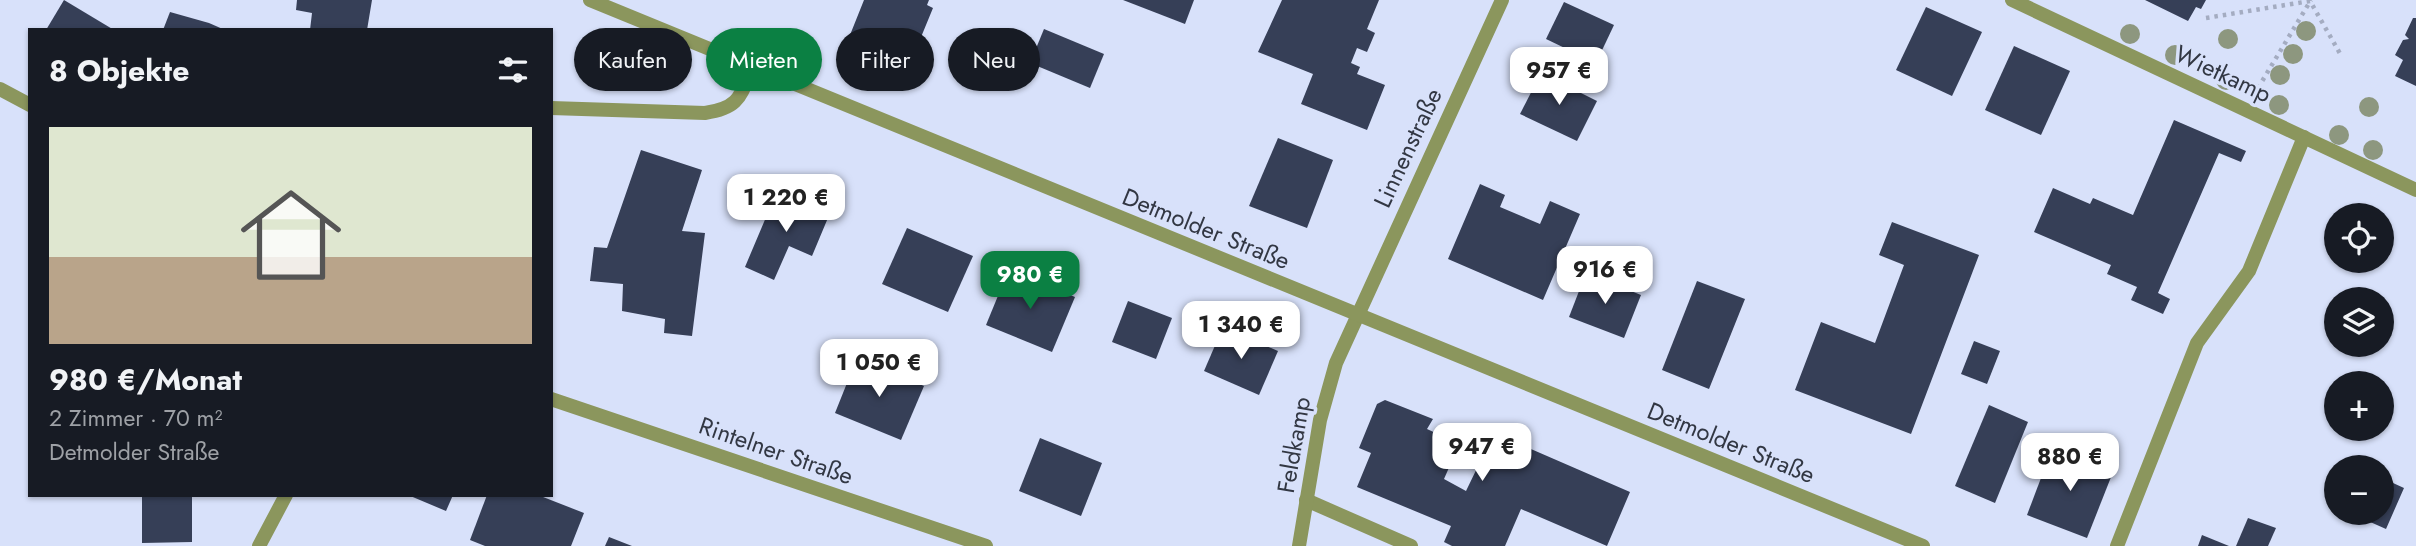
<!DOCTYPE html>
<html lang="de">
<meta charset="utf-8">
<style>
body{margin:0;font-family:Jost,sans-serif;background:#242831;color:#f1f3f6;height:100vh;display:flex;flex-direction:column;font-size:26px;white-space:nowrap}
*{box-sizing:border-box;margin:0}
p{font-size:23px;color:#9ea1a6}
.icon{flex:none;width:38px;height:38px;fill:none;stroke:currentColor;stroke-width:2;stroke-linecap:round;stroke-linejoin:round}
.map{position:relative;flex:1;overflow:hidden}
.details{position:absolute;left:28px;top:28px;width:525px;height:469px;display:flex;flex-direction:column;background:#171b24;border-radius:0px;box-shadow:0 2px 5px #0004}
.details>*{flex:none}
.top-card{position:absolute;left:574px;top:28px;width:665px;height:63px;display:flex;gap:14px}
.controls{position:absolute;left:2324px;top:203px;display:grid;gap:14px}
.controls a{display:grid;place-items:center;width:70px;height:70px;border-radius:50%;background:#171b24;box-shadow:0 2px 5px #0004;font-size:35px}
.price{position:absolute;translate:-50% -60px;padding:0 16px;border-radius:14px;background:#fff;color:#222;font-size:23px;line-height:46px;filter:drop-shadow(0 2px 4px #0008)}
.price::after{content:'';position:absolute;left:50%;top:42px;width:21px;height:16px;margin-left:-10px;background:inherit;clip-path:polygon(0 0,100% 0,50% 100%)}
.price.active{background:#0b8043;color:#fff}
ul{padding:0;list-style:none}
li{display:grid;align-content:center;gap:14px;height:371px;padding:0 21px}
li+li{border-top:2px solid #363941}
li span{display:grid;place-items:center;height:217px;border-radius:0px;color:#555}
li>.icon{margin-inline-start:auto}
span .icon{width:126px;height:126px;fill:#fffc;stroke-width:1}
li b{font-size:30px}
h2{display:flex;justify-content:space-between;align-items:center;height:84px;padding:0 21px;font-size:30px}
.tag{padding:0 24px;border-radius:32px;background:#171b24;box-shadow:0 2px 5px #0004;font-size:24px;line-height:63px}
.tag.active{background:#0b8043;color:#fff}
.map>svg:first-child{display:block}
</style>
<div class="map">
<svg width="2416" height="546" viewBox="0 0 2416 546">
<rect width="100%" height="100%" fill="#d8e1fa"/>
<!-- building -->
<g fill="#363f57">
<path d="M64,0L114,30H46Z"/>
<path d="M297,0H372L367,30H310L312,13L296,10Z"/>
<path d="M864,0H929L927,5L933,8L912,59L850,35Z"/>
<path d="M1123,0H1194L1185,24Z"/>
<path d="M1282,0H1379L1367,29L1375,33L1367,52L1357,48L1351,63L1360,67L1357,74L1385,85L1367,130L1301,104L1313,74L1258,52Z"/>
<path d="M2145,0H2206L2201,9L2196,7L2188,21Z"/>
<path d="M1564,2L1614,25L1596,63L1546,39Z"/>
<path d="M1926,7L1982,32L1952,96L1896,70Z"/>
<path d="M170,12L209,23L225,30H163Z"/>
<path d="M2413,18H2416V86L2395,76L2403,60L2395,55L2403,40L2409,39L2405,35Z"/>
<path d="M1044,29L1104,54L1090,88L1030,63Z"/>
<path d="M2014,46L2070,71L2041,135L1985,110Z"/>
<path d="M1541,73L1597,101L1577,141L1520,114Z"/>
<path d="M2174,120L2246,151L2241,162L2219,153L2158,293L2170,299L2163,314L2131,300L2137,287L2107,274L2111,265L2034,232L2053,188L2090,204L2093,198L2133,215Z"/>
<path d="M1278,138L1333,160L1307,228L1249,206Z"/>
<path d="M641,150L702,170L682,231L705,233L692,336L664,333L665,319L622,311L623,284L590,281L594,247L607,248Z"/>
<path d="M1480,184L1505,195L1500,207L1540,224L1550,201L1580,214L1543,300L1448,259Z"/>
<path d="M777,191L830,213L812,256L789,246L774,280L745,267Z"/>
<path d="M1892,222L1979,255L1911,434L1795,390L1821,322L1875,343L1904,265L1879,255Z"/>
<path d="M907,228L973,256L948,312L882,284Z"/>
<path d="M1009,269L1075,297L1052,352L986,325Z"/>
<path d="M1586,273L1641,295L1624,338L1569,317Z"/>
<path d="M1697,281L1745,299L1709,389L1662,370Z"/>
<path d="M1128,301L1172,318L1156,359L1112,342Z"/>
<path d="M1223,327L1278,351L1259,395L1204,371Z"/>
<path d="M1974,341L2000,351L1987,384L1961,374Z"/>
<path d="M857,358L924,386L901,440L835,413Z"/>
<path d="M1385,400L1433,419L1427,429L1440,435L1437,438L1458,447L1444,479L1466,491L1494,433L1630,492L1607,546L1521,509L1505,546H1452L1444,542L1451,526L1357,487L1371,453L1359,448L1377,404Z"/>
<path d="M1989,405L2028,422L1995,503L1955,486Z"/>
<path d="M1040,438L1102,463L1081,516L1019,491Z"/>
<path d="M2052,449L2113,472L2087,538L2027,515Z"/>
<path d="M2382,478L2404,488L2386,529L2350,513H2382Z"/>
<path d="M142,495H192V542L142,543Z"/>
<path d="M408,495H453L446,511Z"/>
<path d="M487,495H538L584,513L571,546H485L470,540Z"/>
<path d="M2248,518L2276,528L2268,546H2236Z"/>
<path d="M2202,535L2229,546H2198Z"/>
<path d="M609,537L632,546H605Z"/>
</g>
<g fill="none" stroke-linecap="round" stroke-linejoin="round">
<!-- path -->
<g stroke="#a4acc1" stroke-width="4.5" stroke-dasharray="3.5 5" stroke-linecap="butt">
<path d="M2206,18L2310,1L2342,57"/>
<path d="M2258,88L2311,0"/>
</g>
<!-- service -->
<g stroke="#8b965d" stroke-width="14">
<path d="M1306,500L1411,546"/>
<path d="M2117,546L2197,343L2249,271L2304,137"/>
</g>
<!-- minor -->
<g stroke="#8b965d" stroke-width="14">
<path d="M2012,0L2416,190"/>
<path d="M0,89L30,105"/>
<path d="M551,108L705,113C740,108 740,96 753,66"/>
<path d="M551,399L986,546"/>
<path d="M259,546L286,495"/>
<path d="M1299,546L1320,420L1336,363L1502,0"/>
</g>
<!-- tertiary -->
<path stroke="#8b965d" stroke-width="14" d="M590,0L1923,546"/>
</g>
<!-- trees -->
<g fill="#8d977f">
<circle cx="2306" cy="31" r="10"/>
<circle cx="2130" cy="34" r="10"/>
<circle cx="2228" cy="39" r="10"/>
<circle cx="2293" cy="54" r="10"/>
<circle cx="2175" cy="55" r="10"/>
<circle cx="2280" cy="75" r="10"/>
<circle cx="2226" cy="80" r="10"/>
<circle cx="2279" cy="105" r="10"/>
<circle cx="2369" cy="107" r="10"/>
<circle cx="2339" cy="135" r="10"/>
<circle cx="2373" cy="150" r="10"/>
</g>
<g text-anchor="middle" stroke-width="7" stroke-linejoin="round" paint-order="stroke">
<!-- street labels -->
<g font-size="24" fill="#323743" stroke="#d8e1fa">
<text transform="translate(2223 74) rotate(25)" y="8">Wietkamp</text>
<text transform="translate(1408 148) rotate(-65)" y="8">Linnenstraße</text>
<text transform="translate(1206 229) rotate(22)" y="8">Detmolder Straße</text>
<text transform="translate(1731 443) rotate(22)" y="8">Detmolder Straße</text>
<text transform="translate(1294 445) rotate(-80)" y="8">Feldkamp</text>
<text transform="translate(776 451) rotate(19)" y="8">Rintelner Straße</text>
</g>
</g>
</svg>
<div class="controls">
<a><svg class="icon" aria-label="locate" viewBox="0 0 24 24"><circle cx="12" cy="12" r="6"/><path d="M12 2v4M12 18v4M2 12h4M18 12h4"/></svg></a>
<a><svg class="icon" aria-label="layers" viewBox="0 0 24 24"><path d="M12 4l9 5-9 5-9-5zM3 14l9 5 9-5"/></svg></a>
<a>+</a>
<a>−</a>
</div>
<b class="price" style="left:1559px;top:107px">957 €</b>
<b class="price" style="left:786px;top:234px">1 220 €</b>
<b class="price" style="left:1605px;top:306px">916 €</b>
<b class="price active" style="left:1030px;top:311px">980 €</b>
<b class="price" style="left:1241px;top:361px">1 340 €</b>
<b class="price" style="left:879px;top:399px">1 050 €</b>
<b class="price" style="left:1482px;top:483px">947 €</b>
<b class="price" style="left:2070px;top:493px">880 €</b>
<div class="top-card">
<a class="tag">Kaufen</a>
<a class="tag active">Mieten</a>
<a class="tag">Filter</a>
<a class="tag">Neu</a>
</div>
<section class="details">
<h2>8 Objekte<svg class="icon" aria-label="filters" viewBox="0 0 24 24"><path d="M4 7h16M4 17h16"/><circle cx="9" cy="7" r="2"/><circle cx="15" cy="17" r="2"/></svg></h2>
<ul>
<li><span style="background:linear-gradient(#dfe7d0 60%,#b9a48a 0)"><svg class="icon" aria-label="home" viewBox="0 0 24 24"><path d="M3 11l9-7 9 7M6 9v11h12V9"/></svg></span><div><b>980 €/Monat</b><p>2 Zimmer · 70 m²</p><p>Detmolder Straße</p></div></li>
</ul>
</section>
</div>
